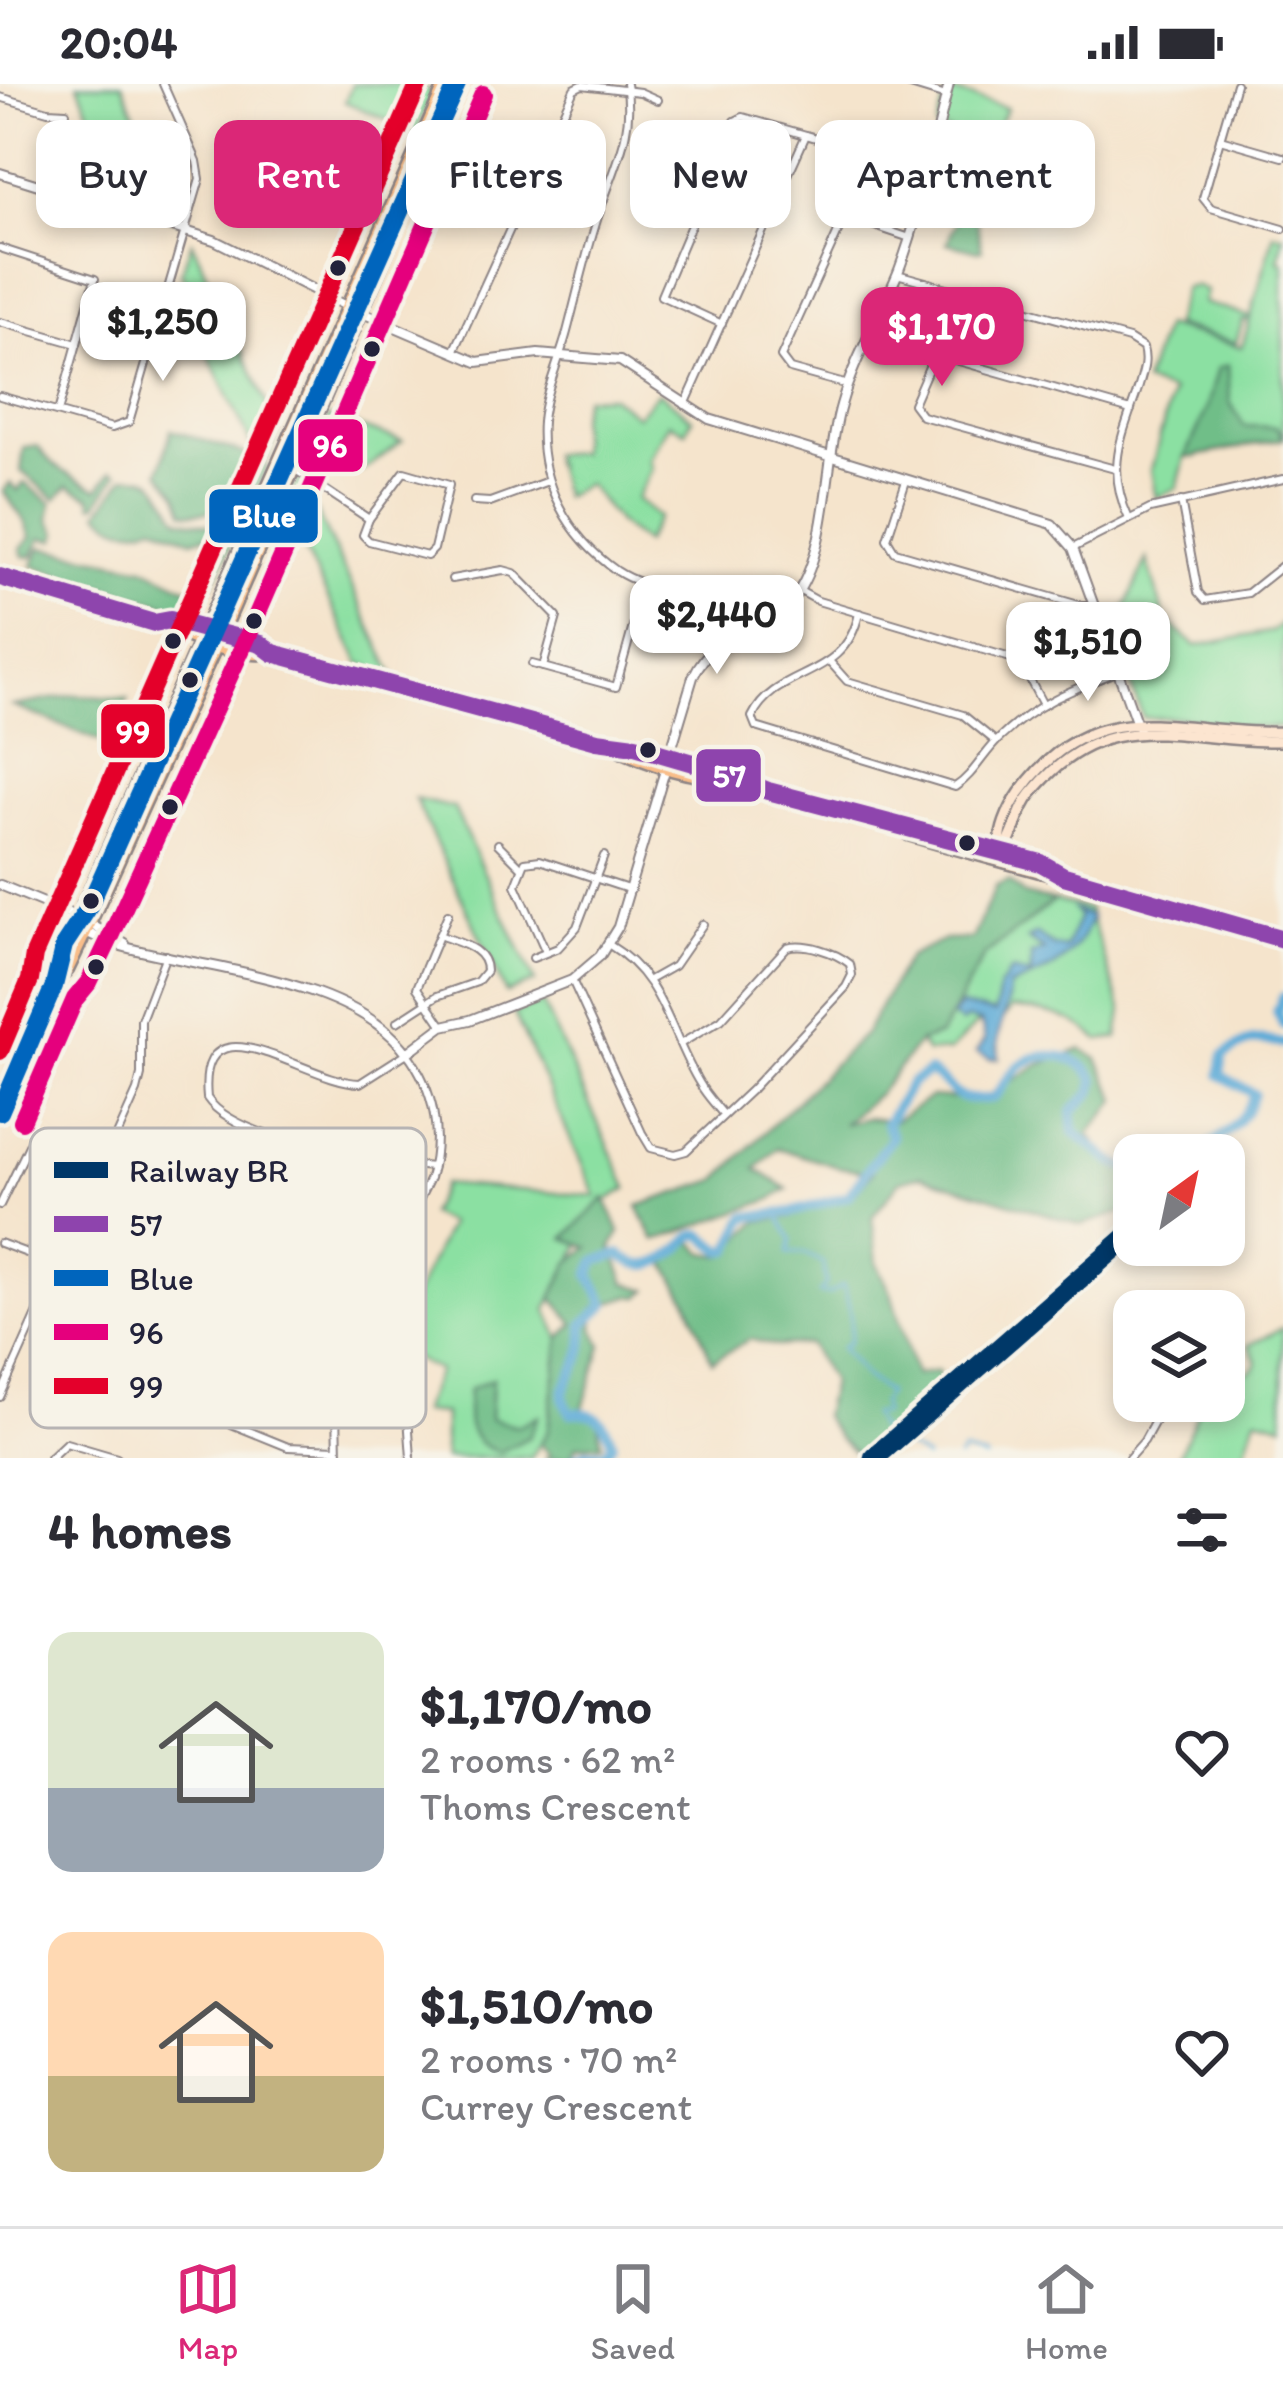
<!DOCTYPE html>
<meta charset="utf-8">
<style>
body{margin:0;font-family:Itim,sans-serif;background:#f2f2f3;color:#2b2b33;height:100vh;display:flex;flex-direction:column;font-size:45px;white-space:nowrap}
*{box-sizing:border-box;margin:0}
p{font-size:39px;color:#7c7c81}
.icon{flex:none;width:66px;height:66px;fill:none;stroke:currentColor;stroke-width:2;stroke-linecap:round;stroke-linejoin:round}
.map{position:relative;height:1374px;overflow:hidden}
.details{display:flex;flex-direction:column;background:#fff;flex:1}
.details>*{flex:none}
.guide{position:absolute;left:36px;top:36px;width:1212px;height:108px;display:flex;gap:24px}
.needle{width:78px;rotate:33deg}
.buttons{position:absolute;left:1113px;top:1050px;display:grid;gap:24px}
.buttons a{display:grid;place-items:center;width:132px;height:132px;border-radius:24px;background:#fff;box-shadow:0 6px 18px #0003;font-size:60px}
.price{position:absolute;translate:-50% -102px;padding:0 27px;border-radius:24px;background:#fff;color:#222;font-size:39px;line-height:78px;filter:drop-shadow(0 3px 6px #0008)}
.price::after{content:'';position:absolute;left:50%;top:72px;width:36px;height:27px;margin-left:-18px;background:inherit;clip-path:polygon(0 0,100% 0,50% 100%)}
.price.selected{background:#db2777;color:#fff}
ul{padding:0;list-style:none}
li{display:flex;align-items:center;gap:36px;height:300px;padding:0 48px}
li span{display:grid;place-items:center;flex:none;width:336px;height:240px;border-radius:24px;color:#555}
li>.icon{margin-inline-start:auto}
span .icon{width:144px;height:144px;fill:#fffc;stroke-width:1}
li b{font-size:51px}
h2{display:flex;justify-content:space-between;align-items:center;height:144px;padding:0 48px;font-size:51px}
.chip{padding:0 42px;border-radius:24px;background:#fff;box-shadow:0 6px 18px #0003;font-size:42px;line-height:108px}
.chip.selected{background:#db2777;color:#fff}
.status{display:flex;justify-content:space-between;align-items:center;height:84px;padding:0 60px;background:#fff;direction:ltr}
.status svg{height:33px;fill:currentColor}
.tabs{display:flex;justify-content:space-around;align-items:center;height:168px;border-top:3px solid #e1e1e2;background:#fff;font-size:33px;color:#7c7c81}
.tabs a{display:grid;justify-items:center;gap:6px}
.tabs .selected{color:#db2777}
.map>svg:first-child{display:block}
</style>
<div class="status"><b>20:04</b><svg viewBox="0 0 49 12"><path d="M0 12V9h3v3zM5 12V6h3v6zM10 12V3h3v9zM15 12V0h3v12zM26 1h20v11H26zM47 4h2v5h-2z"/></svg></div>
<div class="map">
<svg width="1283" height="1374" viewBox="0 0 1283 1374">
<rect width="100%" height="100%" fill="#f7f3e8"/>
<filter id="ink" filterUnits="userSpaceOnUse"><feTurbulence type="fractalNoise" baseFrequency=".00833" numOctaves="2"/><feDisplacementMap in="SourceGraphic" scale="24" xChannelSelector="R" yChannelSelector="G"/><feConvolveMatrix kernelMatrix="1 2 1 2 8 2 1 2 1" color-interpolation-filters="sRGB"/></filter>
<filter id="wash" filterUnits="userSpaceOnUse"><feTurbulence type="fractalNoise" baseFrequency=".004" numOctaves="4" result="noise"/><feDisplacementMap in="SourceGraphic" scale="48" xChannelSelector="R" yChannelSelector="G"/><feGaussianBlur stdDeviation="2.7" result="paint"/><feColorMatrix in="noise" values="0 0 0 0 0 0 0 0 0 0 0 0 0 0 0 0 0 1.4 0 .05"/><feComposite in="paint" operator="in"/></filter>
<g filter="url(#wash)">
<rect width="100%" height="100%" fill="#f5e4cc"/>
<!-- green -->
<g fill="#8be0a2" stroke="#56816e" stroke-width="3">
<path d="M78,0H122L182,138L142,126L127,86L92,76L102,59Z"/>
<path d="M352,0H414L433,8L416,48L345,18Z"/>
<path d="M947,6L1007,24L989,59L936,44Z"/>
<path d="M1274,150L1283,151L1279,177L1283,179V355L1185,374L1177,404L1156,414L1151,386L1172,308L1144,299L1164,242L1242,263Z"/>
<path d="M192,158L279,346L267,376L253,364L206,266L207,238L181,189Z"/>
<path d="M1195,202L1206,207L1203,219L1249,232L1248,237L1243,236L1236,259L1173,241L1184,204Z"/>
<path d="M658,308L692,334L686,347L669,339L649,375L652,385L636,415L658,433L644,459L620,441L587,400L563,413L551,370L579,368V334L584,313L611,312L637,332Z"/>
<path d="M329,333L402,357C358,389 361,402 311,370Z"/>
<path d="M300,393L394,592L360,579L284,425Z"/>
<path d="M1147,475L1165,536L1196,562L1273,547L1283,538V643L1245,644L1181,633L1143,634L1113,552Z"/>
<path d="M415,715L454,724L535,898L506,909Z"/>
<path d="M1054,817L1088,825L1122,927L1118,954L1099,956C1072,931 1048,928 1012,924L1000,938L977,940L950,967L927,969L919,958L940,951L984,872Z"/>
<path d="M542,918L628,1104L601,1120L547,1225L560,1254L548,1347L531,1374H444V1330L421,1328L438,1287L390,1262L449,1140L429,1130L443,1100L596,1112L514,929Z"/>
<path d="M1283,1244V1340L1256,1333L1243,1374H1178L1199,1325L1195,1322L1197,1317H1224V1300L1253,1285L1257,1278L1249,1261Z"/>
</g>
<!-- forest -->
<g fill="#70be88" stroke="#497062" stroke-width="3">
<path d="M986,66L997,70L974,126L982,166L978,167L947,159Z"/>
<path d="M1228,281L1230,318L1244,342L1277,343L1283,355L1185,374L1206,327L1218,284Z"/>
<path d="M171,346L262,375L267,384L248,424C226,420 206,433 184,427L178,410L160,388Z"/>
<path d="M38,362C53,385 73,393 98,405L112,387L118,390L96,421L92,420L91,413L68,402L56,415L21,387L24,364Z"/>
<path d="M125,393C162,388 161,411 179,434L208,440L230,430L242,434C230,463 214,510 188,527L33,482L41,463L144,483L196,508L219,467L221,454L216,449L192,456L154,440C132,450 115,445 99,428Z"/>
<path d="M10,399L18,406L24,399L52,419L49,434L58,449L55,456L41,454L32,473L24,472L21,465L31,453L26,439L3,407Z"/>
<path d="M75,611L128,615L110,661L13,622Z"/>
<path d="M1009,797L1024,811L1054,817L984,872L940,951L919,958L880,1008L843,1040L866,1034L894,1037L931,1013L981,1016L1036,982L1082,965L1098,975L1117,1016L1089,1050L1111,1081L1134,1092V1125L1081,1141L921,1091L900,1097L872,1133L877,1180L891,1209L915,1291L938,1287L942,1301L861,1374L839,1355L823,1332L831,1298L809,1260L776,1262L750,1255L712,1277L687,1215L666,1180L692,1157L705,1169L723,1172L759,1137L789,1133L853,1111L873,1088L838,1083L778,1064L756,1085L788,1105L770,1116L655,1157L638,1122L717,1096L866,948L908,873L945,856L972,855L996,802Z"/>
<path d="M605,1114L620,1148L612,1163L626,1199L648,1206L640,1213L629,1212L596,1223L594,1244L602,1261L581,1330L597,1336L602,1360L577,1362L569,1374H546L550,1370L540,1360L548,1347L560,1254L575,1240L552,1214L569,1179L589,1163L565,1154Z"/>
<path d="M492,1295L490,1335L518,1342L538,1332L529,1353L500,1368C467,1361 464,1334 469,1305Z"/>
</g>
<!-- water -->
<path fill="#5facd8" stroke="#40678a" stroke-width="3" d="M1074,826L1092,833C1074,877 1051,887 1009,903C1009,934 994,940 999,974L990,975L976,968L985,956L981,938L967,935L962,939L952,933L960,922L995,929L999,904L1011,887L1031,892V871L1044,866L1028,855L1037,850L1053,862L1066,864L1079,833Z"/>
<g fill="none" stroke-linecap="round" stroke-linejoin="round">
<!-- stream -->
<g stroke="#5facd8" stroke-width="3">
<path d="M778,1130L792,1156L788,1169H804L823,1179L826,1201L819,1209L829,1210L843,1201C849,1218 853,1239 849,1258L841,1264L865,1293L887,1309L881,1320L883,1330H871L880,1348L890,1353"/>
<path d="M899,1359L926,1374"/>
<path d="M958,1374L963,1368L986,1374"/>
</g>
<!-- river -->
<g stroke="#5facd8" stroke-width="10">
<path d="M1283,913L1277,928L1283,941"/>
<path d="M1194,1071C1218,1056 1245,1039 1254,1010L1220,991L1223,972C1246,956 1255,953 1283,960"/>
<path d="M575,1374L588,1369L605,1370L612,1360C606,1336 595,1327 571,1329C553,1307 574,1293 581,1272C584,1262 584,1250 584,1240L606,1220L590,1191L596,1177L620,1170C639,1187 656,1183 676,1168C688,1160 685,1153 701,1150L723,1167L730,1166L746,1133L793,1128L848,1112L892,1053L886,1040L911,999L929,988C961,1006 946,1020 994,1014C1002,1004 1009,991 1018,983C1041,964 1083,969 1095,997L1092,1009L1072,1027L1074,1048L1112,1078L1134,1087"/>
</g>
</g>
</g>
<g filter="url(#ink)">
<g fill="none" stroke-linecap="round" stroke-linejoin="round">
<!-- minor casing -->
<g stroke="#8c8384" stroke-width="10">
<g id="minor">
<path d="M626,0C635,47 616,79 601,124C587,164 578,207 567,248C559,278 545,307 542,337C538,398 567,452 617,487C644,505 682,507 712,520L722,529L733,550"/>
<path d="M907,0L946,12"/>
<path d="M1236,0L1203,114L1211,124L1283,145"/>
<path d="M0,13L48,27L66,28"/>
<path d="M1220,55L1283,73"/>
<path d="M0,164L95,195L58,328"/>
<path d="M897,190L1129,255L1143,264C1147,278 1143,288 1139,302C1122,353 1105,383 1129,435"/>
<path d="M0,238L77,260"/>
<path d="M722,240L661,212L735,37L743,33L928,86"/>
<path d="M454,268L574,5L582,1L640,8L658,16"/>
<path d="M848,301L790,285L781,273L843,137L851,134L910,154"/>
<path d="M0,312L112,344L129,338L200,95L197,77L163,0"/>
<path d="M685,321L806,51"/>
<path d="M294,385L369,435"/>
<path d="M1115,385L922,332L913,320L932,276L941,272L1131,326"/>
<path d="M404,388L449,401L434,465L427,472L369,457L363,451L369,435Z"/>
<path d="M906,397L887,455L895,468L1082,522H1094"/>
<path d="M474,417L490,418L548,397"/>
<path d="M1181,417L1198,508L1205,516L1248,509L1283,481"/>
<path d="M1073,464L1150,425L1283,395"/>
<path d="M452,495L503,486L514,489L557,533L543,583"/>
<path d="M800,507L818,517L1014,575L1022,581L1042,619"/>
<path d="M859,529C845,598 776,582 752,633L756,643L955,703C974,691 984,668 1001,653C1036,619 1074,605 1119,587"/>
<path d="M830,578L847,597L963,631L995,657"/>
<path d="M532,580L616,603L645,499"/>
<path d="M498,760L521,783"/>
<path d="M608,860C665,894 668,948 700,1000C706,1011 715,1020 723,1030"/>
<path d="M546,868L516,801L525,778L540,776L631,806"/>
<path d="M533,874L558,864L577,843L604,772"/>
<path d="M651,895L674,882L703,840"/>
<path d="M572,896L642,1049L651,1064L675,1070L686,1067L751,1006L846,903L852,891L850,880C835,868 805,858 787,863L721,936L680,960"/>
<path d="M397,938L437,912L477,898L486,887C486,863 458,859 439,851"/>
<path d="M443,942L417,904L448,830"/>
<path d="M0,1121L36,1047L108,1069"/>
<path d="M0,1159L59,1181"/>
<path d="M359,1239L165,1159L157,1153C151,1132 162,1107 180,1094L199,1098L391,1175"/>
<path d="M0,1313L137,1007L141,991V936L166,871"/>
<path d="M337,1365L288,1363L108,1290C85,1273 101,1251 112,1230L133,1225L296,1289L394,1306L407,1319L411,1374"/>
<path d="M50,1374L66,1359L117,1374"/>
<path d="M338,1374L337,1322L342,1283L359,1239L430,1094C443,1051 434,1005 407,969L360,999C307,999 197,909 207,1014C236,1058 382,1079 433,1083"/>
<path d="M1129,1374L1144,1357L1166,1317"/>
</g>
</g>
<!-- tertiary casing -->
<g stroke="#8c8384" stroke-width="12">
<g id="tertiary">
<path d="M0,89L214,156L346,222L477,278L538,270L620,277L709,335L1052,440L1073,464L1139,646"/>
<path d="M0,801L78,833L125,860"/>
<path d="M50,822L55,832C74,841 94,854 114,860C200,886 349,891 407,969L443,942L470,936L572,896L600,872L618,843L693,593C717,540 773,545 798,508C829,461 825,375 841,321C854,274 881,231 899,186C922,125 933,63 949,0"/>
</g>
</g>
<!-- secondary casing -->
<g stroke="#8c8384" stroke-width="14">
<g id="secondary">
<path d="M1002,768C996,750 1009,724 1020,708C1096,603 1179,652 1283,648"/>
<path d="M1002,768C1016,752 1016,728 1031,710C1107,615 1184,660 1283,657"/>
</g>
</g>
<!-- primary casing -->
<g stroke="#8c8384" stroke-width="15">
<g id="primary">
<path d="M0,493C49,508 98,521 146,537C186,550 229,576 273,569"/>
<path d="M154,539L170,536L261,560L273,569L597,657C610,660 623,660 636,662C682,671 724,693 768,707L1041,779L1064,792"/>
<path d="M610,662C643,678 686,694 724,694"/>
<path d="M897,744L908,751C1033,788 1158,818 1283,855"/>
<path d="M57,899L68,886L90,840L228,537L461,0"/>
<path d="M0,1028L54,902L56,881L445,0"/>
</g>
</g>
<!-- minor -->
<use href="#minor" stroke="#fff" stroke-width="6"/>
<!-- tertiary -->
<use href="#tertiary" stroke="#fff" stroke-width="8"/>
<!-- secondary -->
<use href="#secondary" stroke="#fce5d0" stroke-width="9"/>
<!-- primary -->
<use href="#primary" stroke="#f8bd89" stroke-width="10"/>
<!-- bus-1 casing -->
<g stroke="#f7f3e8" stroke-width="27">
<path id="bus-1" d="M0,493L154,539L170,536L261,560L273,569L597,657L635,662L707,683L768,707L1041,779L1064,792L1283,855"/>
</g>
<!-- bus-2 casing -->
<g stroke="#f7f3e8" stroke-width="27">
<path id="bus-2" d="M0,1028L54,902L64,861L87,826L457,0"/>
</g>
<!-- bus-3 casing -->
<g stroke="#f7f3e8" stroke-width="27">
<path id="bus-3" d="M22,1037L75,915L89,898L112,850L250,547L483,10"/>
</g>
<!-- bus-4 casing -->
<g stroke="#f7f3e8" stroke-width="27">
<path id="bus-4" d="M0,967L30,896L34,871L419,0"/>
</g>
<!-- bus-1 -->
<use href="#bus-1" stroke="#8e44ad" stroke-width="18"/>
<!-- bus-2 -->
<use href="#bus-2" stroke="#0065bd" stroke-width="18"/>
<!-- bus-3 -->
<use href="#bus-3" stroke="#e5007d" stroke-width="18"/>
<!-- bus-4 -->
<use href="#bus-4" stroke="#e4002b" stroke-width="18"/>
<!-- rail-1 casing -->
<g stroke="#f7f3e8" stroke-width="30">
<path id="rail-1" d="M874,1374L1134,1147"/>
</g>
<!-- rail-1 -->
<use href="#rail-1" stroke="#003768" stroke-width="21"/>
</g>
</g>
<!-- markers -->
<g fill="#22223b" stroke="#f7f3e8" stroke-width="4.5">
<circle cx="338" cy="184" r="10"/>
<circle cx="372" cy="265" r="10"/>
<circle cx="254" cy="537" r="10"/>
<circle cx="173" cy="557" r="10"/>
<circle cx="190" cy="596" r="10"/>
<circle cx="648" cy="666" r="10"/>
<circle cx="170" cy="723" r="10"/>
<circle cx="967" cy="759" r="10"/>
<circle cx="91" cy="817" r="10"/>
<circle cx="96" cy="883" r="10"/>
</g>
<!-- legend -->
<rect x="30" y="1044" width="396" height="300" rx="18" fill="#f7f3e8" stroke="#b7b4b4" stroke-width="3"/>
<rect x="54" y="1078" width="54" height="16" fill="#003768"/>
<rect x="54" y="1132" width="54" height="16" fill="#8e44ad"/>
<rect x="54" y="1186" width="54" height="16" fill="#0065bd"/>
<rect x="54" y="1240" width="54" height="16" fill="#e5007d"/>
<rect x="54" y="1294" width="54" height="16" fill="#e4002b"/>
<g font-size="33" fill="#22223b">
<text x="129" y="1098">Railway BR</text>
<text x="129" y="1152">57</text>
<text x="129" y="1206">Blue</text>
<text x="129" y="1260">96</text>
<text x="129" y="1314">99</text>
</g>
<g stroke="#f7f3e8" stroke-width="4.5">
<rect x="296" y="333" width="69" height="57" rx="12" fill="#e5007d"/>
<rect x="207" y="403" width="113" height="58" rx="12" fill="#0065bd"/>
<rect x="99" y="618" width="68" height="58" rx="12" fill="#e4002b"/>
<rect x="694" y="663" width="69" height="57" rx="12" fill="#8e44ad"/>
</g>
<g font-size="33" text-anchor="middle" font-weight="bold" fill="#fff">
<text x="330" y="373">96</text>
<text x="264" y="443">Blue</text>
<text x="133" y="659">99</text>
<text x="729" y="703">57</text>
</g>
</svg>
<div class="buttons">
<a><svg class="needle" viewBox="-14 -14 28 28"><path d="M0-13l5 13h-10z" fill="#e53935"/><path d="M0 13l5-13h-10z" fill="#7c7c81"/></svg></a>
<a><svg class="icon" aria-label="layers" viewBox="0 0 24 24"><path d="M12 4l9 5-9 5-9-5zM3 14l9 5 9-5"/></svg></a>
</div>
<b class="price" style="left:163px;top:300px">$1,250</b>
<b class="price selected" style="left:942px;top:305px">$1,170</b>
<b class="price" style="left:717px;top:593px">$2,440</b>
<b class="price" style="left:1088px;top:620px">$1,510</b>
<div class="guide">
<a class="chip">Buy</a>
<a class="chip selected">Rent</a>
<a class="chip">Filters</a>
<a class="chip">New</a>
<a class="chip">Apartment</a>
</div>
</div>
<section class="details">
<h2>4 homes<svg class="icon" aria-label="filters" viewBox="0 0 24 24"><path d="M4 7h16M4 17h16"/><circle cx="9" cy="7" r="2"/><circle cx="15" cy="17" r="2"/></svg></h2>
<ul>
<li><span style="background:linear-gradient(#dfe7d0 65%,#9aa5b1 0)"><svg class="icon" aria-label="home" viewBox="0 0 24 24"><path d="M3 11l9-7 9 7M6 9v11h12V9"/></svg></span><div><b>$1,170/mo</b><p>2 rooms · 62 m²</p><p>Thoms Crescent</p></div><svg class="icon" aria-label="heart" viewBox="0 0 24 24"><path d="M12 20l-8-8c-3-5 5-10 8-4 3-6 11-1 8 4z"/></svg></li>
<li><span style="background:linear-gradient(#ffd9b3 60%,#c2b280 0)"><svg class="icon" aria-label="home" viewBox="0 0 24 24"><path d="M3 11l9-7 9 7M6 9v11h12V9"/></svg></span><div><b>$1,510/mo</b><p>2 rooms · 70 m²</p><p>Currey Crescent</p></div><svg class="icon" aria-label="heart" viewBox="0 0 24 24"><path d="M12 20l-8-8c-3-5 5-10 8-4 3-6 11-1 8 4z"/></svg></li>
</ul>
</section>
<nav class="tabs">
<a class="selected"><svg class="icon" aria-label="map" viewBox="0 0 24 24"><path d="M3 6l6-2 6 2 6-2v14l-6 2-6-2-6 2zM9 4v14M15 6v14"/></svg>Map</a>
<a><svg class="icon" aria-label="saved" viewBox="0 0 24 24"><path d="M7 4h10v16l-5-4-5 4z"/></svg>Saved</a>
<a><svg class="icon" aria-label="home" viewBox="0 0 24 24"><path d="M3 11l9-7 9 7M6 9v11h12V9"/></svg>Home</a>
</nav>
